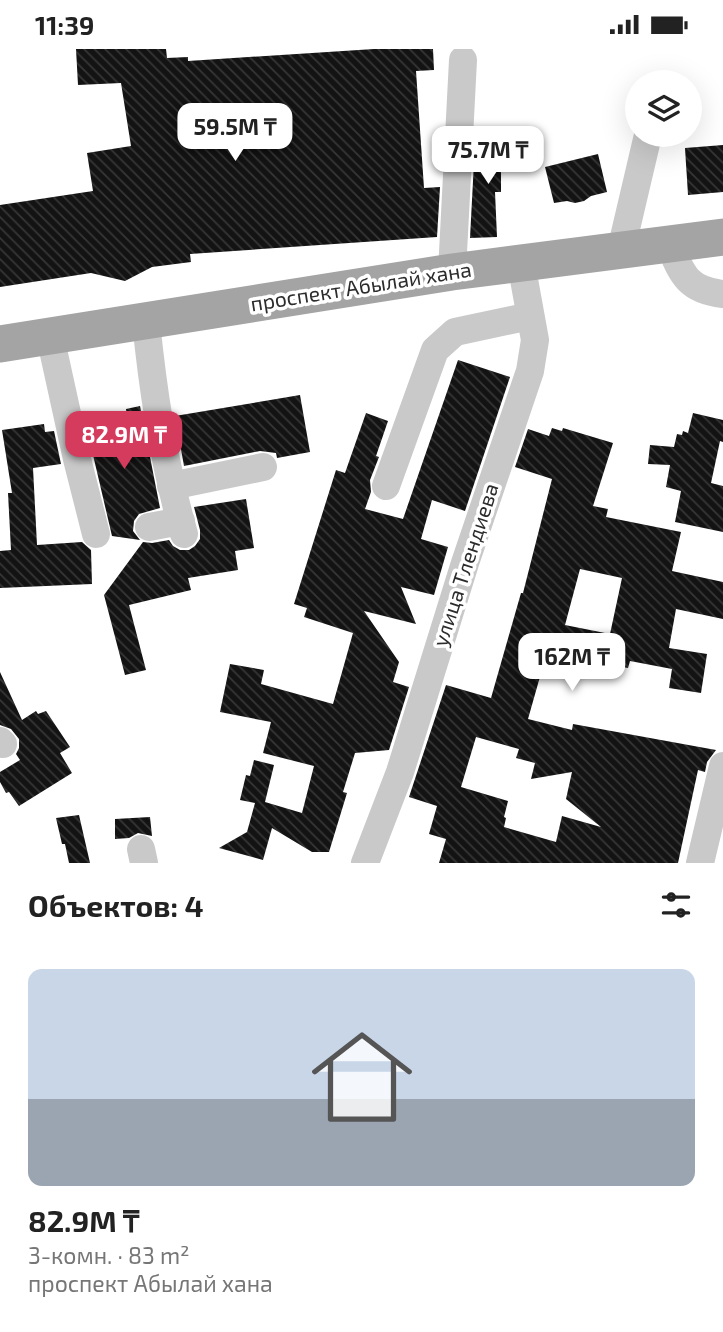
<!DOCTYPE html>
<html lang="ru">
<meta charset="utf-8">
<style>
body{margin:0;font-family:"Exo 2",sans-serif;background:#f6f6f6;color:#222;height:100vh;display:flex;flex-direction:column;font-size:26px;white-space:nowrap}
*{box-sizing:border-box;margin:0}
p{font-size:23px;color:#767676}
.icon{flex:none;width:38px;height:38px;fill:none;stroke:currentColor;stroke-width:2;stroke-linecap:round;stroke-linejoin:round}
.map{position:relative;height:814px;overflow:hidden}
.sheet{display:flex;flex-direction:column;background:#fff;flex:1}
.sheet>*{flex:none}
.fabs{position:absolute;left:625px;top:21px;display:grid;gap:14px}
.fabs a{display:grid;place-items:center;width:77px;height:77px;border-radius:50%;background:#fff;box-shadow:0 7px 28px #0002;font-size:35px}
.price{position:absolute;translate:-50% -60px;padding:0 16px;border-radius:14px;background:#fff;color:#222;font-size:23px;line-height:46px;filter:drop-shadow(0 2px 4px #0008)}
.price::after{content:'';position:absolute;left:50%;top:42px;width:21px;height:16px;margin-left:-10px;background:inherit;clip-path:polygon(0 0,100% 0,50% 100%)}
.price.selected{background:#d53b5d;color:#fff}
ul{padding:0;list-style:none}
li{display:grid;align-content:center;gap:14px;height:371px;padding:0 28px}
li+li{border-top:2px solid #e0e0e0}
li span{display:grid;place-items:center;height:217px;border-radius:14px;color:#555}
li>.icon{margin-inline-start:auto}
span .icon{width:126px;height:126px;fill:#fffc;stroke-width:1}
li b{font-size:30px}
h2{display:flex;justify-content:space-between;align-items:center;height:84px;padding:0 28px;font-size:30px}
.status{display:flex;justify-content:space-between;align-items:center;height:49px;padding:0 35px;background:#fff;direction:ltr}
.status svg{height:19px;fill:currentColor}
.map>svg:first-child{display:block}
</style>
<div class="status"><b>11:39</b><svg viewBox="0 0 49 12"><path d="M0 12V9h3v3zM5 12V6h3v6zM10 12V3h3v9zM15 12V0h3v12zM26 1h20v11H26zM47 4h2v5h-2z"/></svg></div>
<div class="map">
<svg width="723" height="814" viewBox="0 0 723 814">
<defs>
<pattern id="building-back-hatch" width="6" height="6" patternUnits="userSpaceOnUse" patternTransform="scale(1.75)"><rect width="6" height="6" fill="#131313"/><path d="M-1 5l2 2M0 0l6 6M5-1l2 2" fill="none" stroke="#363636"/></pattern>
</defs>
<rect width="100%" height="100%" fill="#fff"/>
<!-- building -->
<g fill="url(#building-back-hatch)" fill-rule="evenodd">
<path d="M76,0H166L167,9L188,8V12L374,0H433L434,21L416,22L424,139L440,138L437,188L190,205L191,213L152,218L125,232L91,224L0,238V156L93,142L87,104L131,97L121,34L78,36Z"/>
<path d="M475,94H507V96H513V121H501V143H495L497,188L470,189Z"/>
<path d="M723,96V143L688,146L685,99Z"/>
<path d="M598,105L607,143L591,147L584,152L575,154L567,152L554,154L545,118Z"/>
<path d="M458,311L510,328L465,462L432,451L421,490L448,498L434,546L401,538L416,575L364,562L399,613L393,633L409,638L389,701L355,704L343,743L347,744L329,803H312L272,779L263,811L219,799L247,783L255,754L240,751L246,726L250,727L254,711L274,716L265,753L302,764L314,717L263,704L271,673L220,663L230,615L264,621L261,635L333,655L353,584L304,568L307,559L294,555L336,421L345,424L366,364L388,372L376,407L379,408L370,431L371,443L365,460L403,470Z"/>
<path d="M300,346L310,403L277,409L276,404L260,402L184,417L175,367Z"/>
<path d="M140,357L160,459L139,465L134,472L133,482L140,491L112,487L86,376L127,368L126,360Z"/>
<path d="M693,364L723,371V393L720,392L711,434L723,437V483L675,473L681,442L666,438L670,416L648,415L650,396L674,398L677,385L682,386L683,382L688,384Z"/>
<path d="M44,375L45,383L54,382L61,415L33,419L37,496L82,493L91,501L92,535L0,539V502L11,501L8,444H12L2,381Z"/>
<path d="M552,379L562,382L563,379L613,394L593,457L608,460L606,468L681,483L672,522L723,533V570L676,560L669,599L707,605L701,644L669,639L672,620L630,612L628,619L547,603L528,670L572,681L573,675L716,701L707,713L705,723L698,721L678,814H439L446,790L429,785L437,757L409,748L446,636L491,649L521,544H523L552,430L515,418L528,380L549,387ZM580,520L622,529L610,585L565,576ZM476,688L519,700L516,709L535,714L531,730L572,723L566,750L601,778L562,767L556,793L504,778L506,769L504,768L508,752L461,738Z"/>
<path d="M246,450L254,499L235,502L238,521L188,529L191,541L129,556L146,621L125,626L104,546L143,493L152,494L169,491L173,497L180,501H189L195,497L200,490V481L194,458Z"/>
<path d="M0,623L22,671L36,662L38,665L46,662L70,698L60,704L72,724L19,757L9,743L6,744L0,733V723L20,711L16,705L19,699V690L11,680L0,676Z"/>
<path d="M79,766L90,814H69L65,795H62L56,769Z"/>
<path d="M150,768L152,787L138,784L129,789L115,790V770Z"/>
</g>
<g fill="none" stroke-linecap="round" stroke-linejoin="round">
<!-- minor -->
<g stroke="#c9c9c9" stroke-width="28">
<path d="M669,195C682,225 687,241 723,245"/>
<path d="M621,201L648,86"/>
<path d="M452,223L463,11"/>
<path d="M146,272C153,344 164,415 184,485"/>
<path d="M50,287L77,410L96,485"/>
<path d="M171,437L263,418"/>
<path d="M386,437L435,301L455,283L530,267"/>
<path d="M149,478L181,472"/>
<path d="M0,692L3,695"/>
<path d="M141,800L144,814"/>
<path d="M365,814L400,723L465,514L530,322L535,291L521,214"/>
<path d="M700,814L723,717"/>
</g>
<!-- major -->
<path stroke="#a4a4a4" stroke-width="37" d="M0,295L452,223L723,188"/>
</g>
<g text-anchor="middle" stroke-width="7" stroke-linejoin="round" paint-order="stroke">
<!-- street labels -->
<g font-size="21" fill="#2c2c2c" stroke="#fff">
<text transform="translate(361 238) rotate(-9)" y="7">проспект Абылай хана</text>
<text transform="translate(466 516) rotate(-72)" y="7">улица Тлендиева</text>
</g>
</g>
</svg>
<div class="fabs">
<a><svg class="icon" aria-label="layers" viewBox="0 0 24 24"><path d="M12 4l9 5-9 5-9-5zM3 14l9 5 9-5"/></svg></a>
</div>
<b class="price" style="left:235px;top:114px">59.5M ₸</b>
<b class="price" style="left:488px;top:137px">75.7M ₸</b>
<b class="price selected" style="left:124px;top:422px">82.9M ₸</b>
<b class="price" style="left:572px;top:644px">162M ₸</b>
</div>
<section class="sheet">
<h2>Объектов: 4<svg class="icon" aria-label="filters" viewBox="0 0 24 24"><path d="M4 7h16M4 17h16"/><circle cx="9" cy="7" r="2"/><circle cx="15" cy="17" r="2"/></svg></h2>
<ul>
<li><span style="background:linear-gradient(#c9d6e8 60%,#9aa5b1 0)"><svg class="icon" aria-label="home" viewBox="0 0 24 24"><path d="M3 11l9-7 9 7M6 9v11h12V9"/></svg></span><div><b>82.9M ₸</b><p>3-комн. · 83 m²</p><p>проспект Абылай хана</p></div></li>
</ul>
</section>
